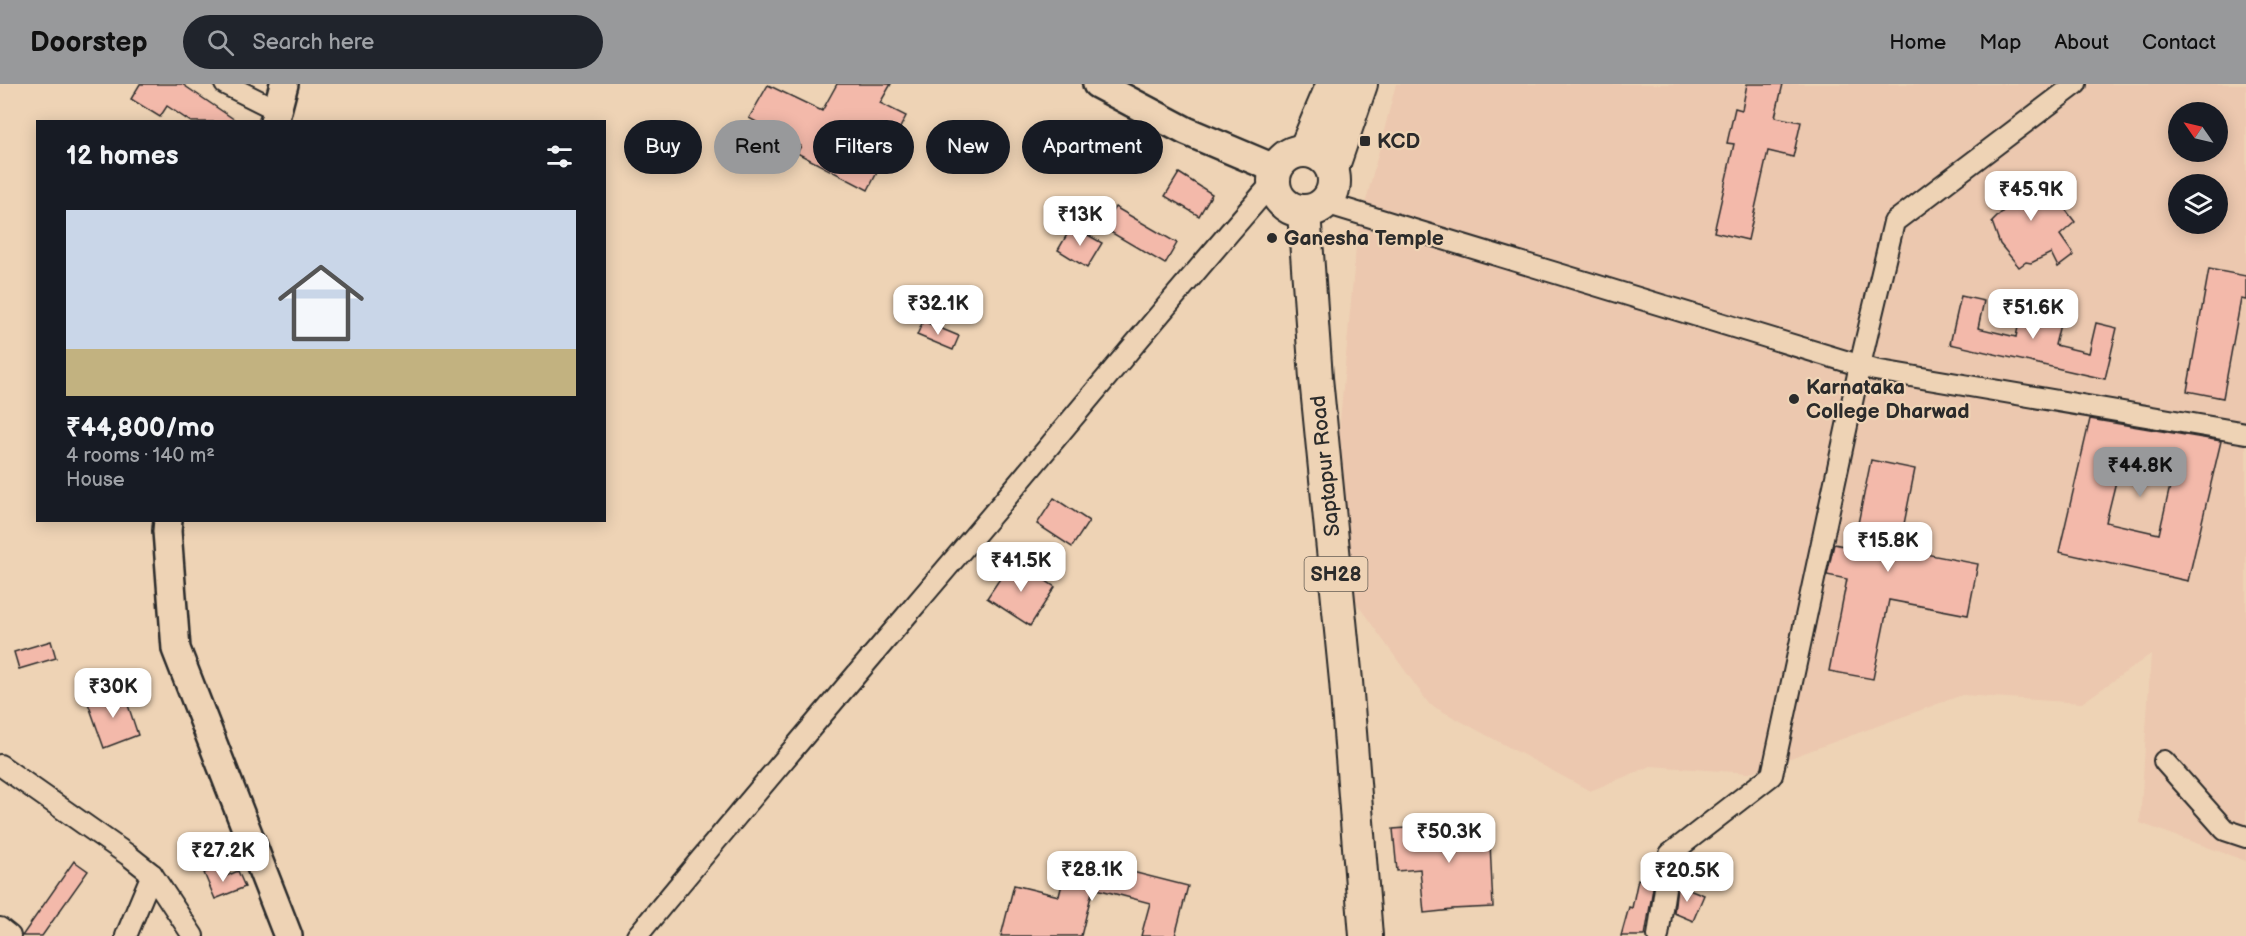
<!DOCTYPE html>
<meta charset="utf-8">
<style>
body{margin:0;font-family:"Balsamiq Sans",sans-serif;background:#20242c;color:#f1f3f6;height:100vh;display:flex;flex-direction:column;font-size:22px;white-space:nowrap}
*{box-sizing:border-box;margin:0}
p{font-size:20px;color:#9ea1a6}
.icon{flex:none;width:33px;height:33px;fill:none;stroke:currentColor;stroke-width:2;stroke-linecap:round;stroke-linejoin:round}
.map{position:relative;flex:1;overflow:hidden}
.drawer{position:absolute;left:36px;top:36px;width:570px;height:402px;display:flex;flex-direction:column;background:#171b24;border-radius:0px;box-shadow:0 3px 15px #0003}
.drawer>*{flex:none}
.guide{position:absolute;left:624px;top:36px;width:570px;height:54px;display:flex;gap:12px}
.needle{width:39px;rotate:304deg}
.tools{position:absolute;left:2168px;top:18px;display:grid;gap:12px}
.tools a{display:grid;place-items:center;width:60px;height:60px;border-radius:50%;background:#171b24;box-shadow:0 3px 15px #0003;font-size:30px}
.price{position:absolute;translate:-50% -51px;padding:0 14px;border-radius:12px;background:#fff;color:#222;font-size:20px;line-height:39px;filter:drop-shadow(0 2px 3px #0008)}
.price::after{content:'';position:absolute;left:50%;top:36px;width:18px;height:14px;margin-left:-9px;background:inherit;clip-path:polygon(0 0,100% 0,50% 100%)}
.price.active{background:#98999b;color:#111}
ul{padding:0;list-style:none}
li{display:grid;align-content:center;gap:12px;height:318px;padding:0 30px}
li+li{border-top:2px solid #363941}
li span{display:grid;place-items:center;height:186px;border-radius:0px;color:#555}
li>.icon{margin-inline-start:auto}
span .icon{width:108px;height:108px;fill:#fffc;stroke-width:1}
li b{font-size:26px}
h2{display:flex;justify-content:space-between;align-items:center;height:72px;padding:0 30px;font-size:26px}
.chip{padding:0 21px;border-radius:27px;background:#171b24;box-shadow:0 3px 15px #0003;font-size:21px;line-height:54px}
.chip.active{background:#98999b;color:#111}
header{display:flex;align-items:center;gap:36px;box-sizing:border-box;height:84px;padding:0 30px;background:#98999b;color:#111}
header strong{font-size:28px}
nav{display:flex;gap:33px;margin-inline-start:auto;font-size:21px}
.search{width:420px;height:54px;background:#20242c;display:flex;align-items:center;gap:15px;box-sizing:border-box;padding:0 21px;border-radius:33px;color:#9ea1a6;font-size:22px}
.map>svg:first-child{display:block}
</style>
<header>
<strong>Doorstep</strong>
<div class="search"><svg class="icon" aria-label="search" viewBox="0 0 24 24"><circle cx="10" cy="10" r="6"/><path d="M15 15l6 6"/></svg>Search here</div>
<nav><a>Home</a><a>Map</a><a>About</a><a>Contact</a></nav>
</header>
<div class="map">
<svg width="2246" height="852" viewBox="0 0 2246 852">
<rect width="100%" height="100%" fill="#eed3b5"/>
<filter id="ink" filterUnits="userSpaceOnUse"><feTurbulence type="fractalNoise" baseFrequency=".0167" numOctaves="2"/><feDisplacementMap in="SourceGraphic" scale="12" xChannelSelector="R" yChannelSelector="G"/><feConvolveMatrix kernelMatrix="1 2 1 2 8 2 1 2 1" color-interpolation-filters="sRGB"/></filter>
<g filter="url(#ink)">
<!-- built -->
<path fill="#ecc8af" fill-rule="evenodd" d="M1396,0H2246V777L2140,739L2151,570L2082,619L1962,611L1749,689L1651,682L1590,707L1429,620L1327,478L1357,152ZM2178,28H2217V68H2178ZM2178,100H2217V140H2178Z"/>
<!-- building -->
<g fill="#f3b9aa" stroke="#2b2b2b" stroke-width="1.5" fill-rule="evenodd">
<path d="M140,0H182L238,38H191L167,22L160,33L131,15Z"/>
<path d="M837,0H891L880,19L906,32L868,106L797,69L801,62L749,34L768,1L822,27Z"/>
<path d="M1747,0H1783L1775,33L1801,38L1793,73L1768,67L1748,156L1714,148L1734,60L1727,59L1735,24L1742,26Z"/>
<path d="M1179,89L1212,110L1199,132L1165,112Z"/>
<path d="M2003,90L2013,103L2018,99L2026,107L2042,95L2075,138L2060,151L2074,171L2058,183L2051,169L2031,179L2026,178L2019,183L2000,160L1992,138L2005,125L1987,103Z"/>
<path d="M1115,123L1177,159L1165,180L1102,143Z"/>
<path d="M1072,142L1102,159L1087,184L1058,166Z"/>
<path d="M2209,185L2246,192V216L2241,215L2223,314L2187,307Z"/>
<path d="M1961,212L1984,217L1978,244L2016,253L2022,223L2062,232L2055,261L2089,269L2096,239L2117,244L2105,295L1950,260Z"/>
<path d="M923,237L959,252L953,266L917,251Z"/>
<path d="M2090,335L2221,357L2188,497L2059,468ZM2122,373L2174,385L2159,450L2106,438Z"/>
<path d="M1871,376L1915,385L1899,465L1978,480L1968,531L1889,516L1873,595L1829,587L1847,495L1827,491L1834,460L1853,464Z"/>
<path d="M1054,414L1089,437L1072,463L1037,440Z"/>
<path d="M1013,475L1055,503L1030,542L987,514Z"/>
<path d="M51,557L56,574L19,585L14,568Z"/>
<path d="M123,606L138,651L104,664L88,619Z"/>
<path d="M1489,738L1493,823L1452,825V826L1424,829L1420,785L1397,787L1393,745Z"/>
<path d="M1069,772L1188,802L1175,852H1141L1150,819L1093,804L1081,852H1001L1014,801L1059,812Z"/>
<path d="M74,777L88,787L42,852H22Z"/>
<path d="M220,783L224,793L238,787L245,803L215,815L204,789Z"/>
<path d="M1638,795L1654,798L1645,852H1621L1629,823L1632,824Z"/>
<path d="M1679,801L1704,811L1693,837L1674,829L1677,802Z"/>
</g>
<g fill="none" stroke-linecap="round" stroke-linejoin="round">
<!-- street casing -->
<g stroke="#2b2b2b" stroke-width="24">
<g id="street">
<path d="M225,0L277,26"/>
<path d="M1325,119L1875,286L2246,349"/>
<path d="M2164,677L2225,746L2246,753"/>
<path d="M0,681L128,771L152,790L193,852"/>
<path d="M0,844L10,852"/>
<path d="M126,852L152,790"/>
<path d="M637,852C757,706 880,563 1002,419C1092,311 1181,203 1274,97"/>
<path d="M1658,852L1670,770L1772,691L1860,281L1894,138L2076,0"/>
</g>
</g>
<!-- secondary casing -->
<g stroke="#2b2b2b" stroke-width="32">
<g id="secondary">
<path d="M1097,0L1186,47L1276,85"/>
<path d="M274,38L284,0"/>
<path d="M168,436L167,447L176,565L288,852"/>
</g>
</g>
<!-- primary casing -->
<g stroke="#2b2b2b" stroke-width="36">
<g id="primary">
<path d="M1305,66L1333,0"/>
<circle cx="1304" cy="97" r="30"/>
<path d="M1332,85L1361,0"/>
<path d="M1304,128L1316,294L1346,597L1366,852"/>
</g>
</g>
<!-- street -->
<use href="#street" stroke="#eed3b5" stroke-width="20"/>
<!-- secondary -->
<use href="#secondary" stroke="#eed3b5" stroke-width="27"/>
<!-- primary -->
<use href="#primary" stroke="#eed3b5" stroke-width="32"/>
</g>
</g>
<!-- markers -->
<g fill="#2b2b2b" stroke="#eed3b5" stroke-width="2">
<rect x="1359" y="51" width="12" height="12" rx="3"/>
<circle cx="1272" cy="154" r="6"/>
<circle cx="1794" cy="315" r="6"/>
</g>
<g text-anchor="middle" stroke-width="4.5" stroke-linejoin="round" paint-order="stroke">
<!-- shield labels -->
<rect fill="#eed3b5" stroke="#665d54" stroke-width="1.5" x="1304.5" y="473" width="63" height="34" rx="4.5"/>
<g font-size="20" font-weight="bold" fill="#2b2b2b">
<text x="1336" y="497">SH28</text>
</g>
<!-- poi labels -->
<g font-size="21" font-weight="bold" fill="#2b2b2b" stroke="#eed3b5" text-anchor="start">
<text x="1377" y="64">KCD</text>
<text x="1284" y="161">Ganesha Temple</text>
<text x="1806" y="310">Karnataka<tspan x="1806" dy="24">College Dharwad</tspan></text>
</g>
<!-- street labels -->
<g font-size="21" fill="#2b2b2b" stroke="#eed3b5">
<text transform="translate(1325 382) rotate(-96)" y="7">Saptapur Road</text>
</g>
</g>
</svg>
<div class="tools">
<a><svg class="needle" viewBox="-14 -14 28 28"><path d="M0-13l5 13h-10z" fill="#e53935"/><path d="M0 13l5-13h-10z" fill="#9ea1a6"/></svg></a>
<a><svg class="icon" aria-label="layers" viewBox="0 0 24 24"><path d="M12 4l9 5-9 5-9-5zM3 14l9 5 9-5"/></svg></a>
</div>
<b class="price" style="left:2031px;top:138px">₹45.9K</b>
<b class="price" style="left:1080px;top:163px">₹13K</b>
<b class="price" style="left:938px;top:252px">₹32.1K</b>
<b class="price" style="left:2033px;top:256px">₹51.6K</b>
<b class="price active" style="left:2140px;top:414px">₹44.8K</b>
<b class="price" style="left:1888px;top:489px">₹15.8K</b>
<b class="price" style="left:1021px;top:509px">₹41.5K</b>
<b class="price" style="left:113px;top:635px">₹30K</b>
<b class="price" style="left:1449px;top:780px">₹50.3K</b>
<b class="price" style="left:223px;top:799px">₹27.2K</b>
<b class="price" style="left:1092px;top:818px">₹28.1K</b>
<b class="price" style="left:1687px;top:819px">₹20.5K</b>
<div class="guide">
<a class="chip">Buy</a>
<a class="chip active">Rent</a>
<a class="chip">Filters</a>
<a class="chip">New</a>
<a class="chip">Apartment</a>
</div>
<section class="drawer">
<h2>12 homes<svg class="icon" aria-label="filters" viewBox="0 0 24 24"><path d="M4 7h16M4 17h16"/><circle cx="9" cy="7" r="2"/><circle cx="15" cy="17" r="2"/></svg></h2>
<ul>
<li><span style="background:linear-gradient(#c9d6e8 75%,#c2b280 0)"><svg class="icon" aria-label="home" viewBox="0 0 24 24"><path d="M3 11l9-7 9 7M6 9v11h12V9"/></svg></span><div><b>₹44,800/mo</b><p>4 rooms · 140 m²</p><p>House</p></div></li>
</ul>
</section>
</div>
